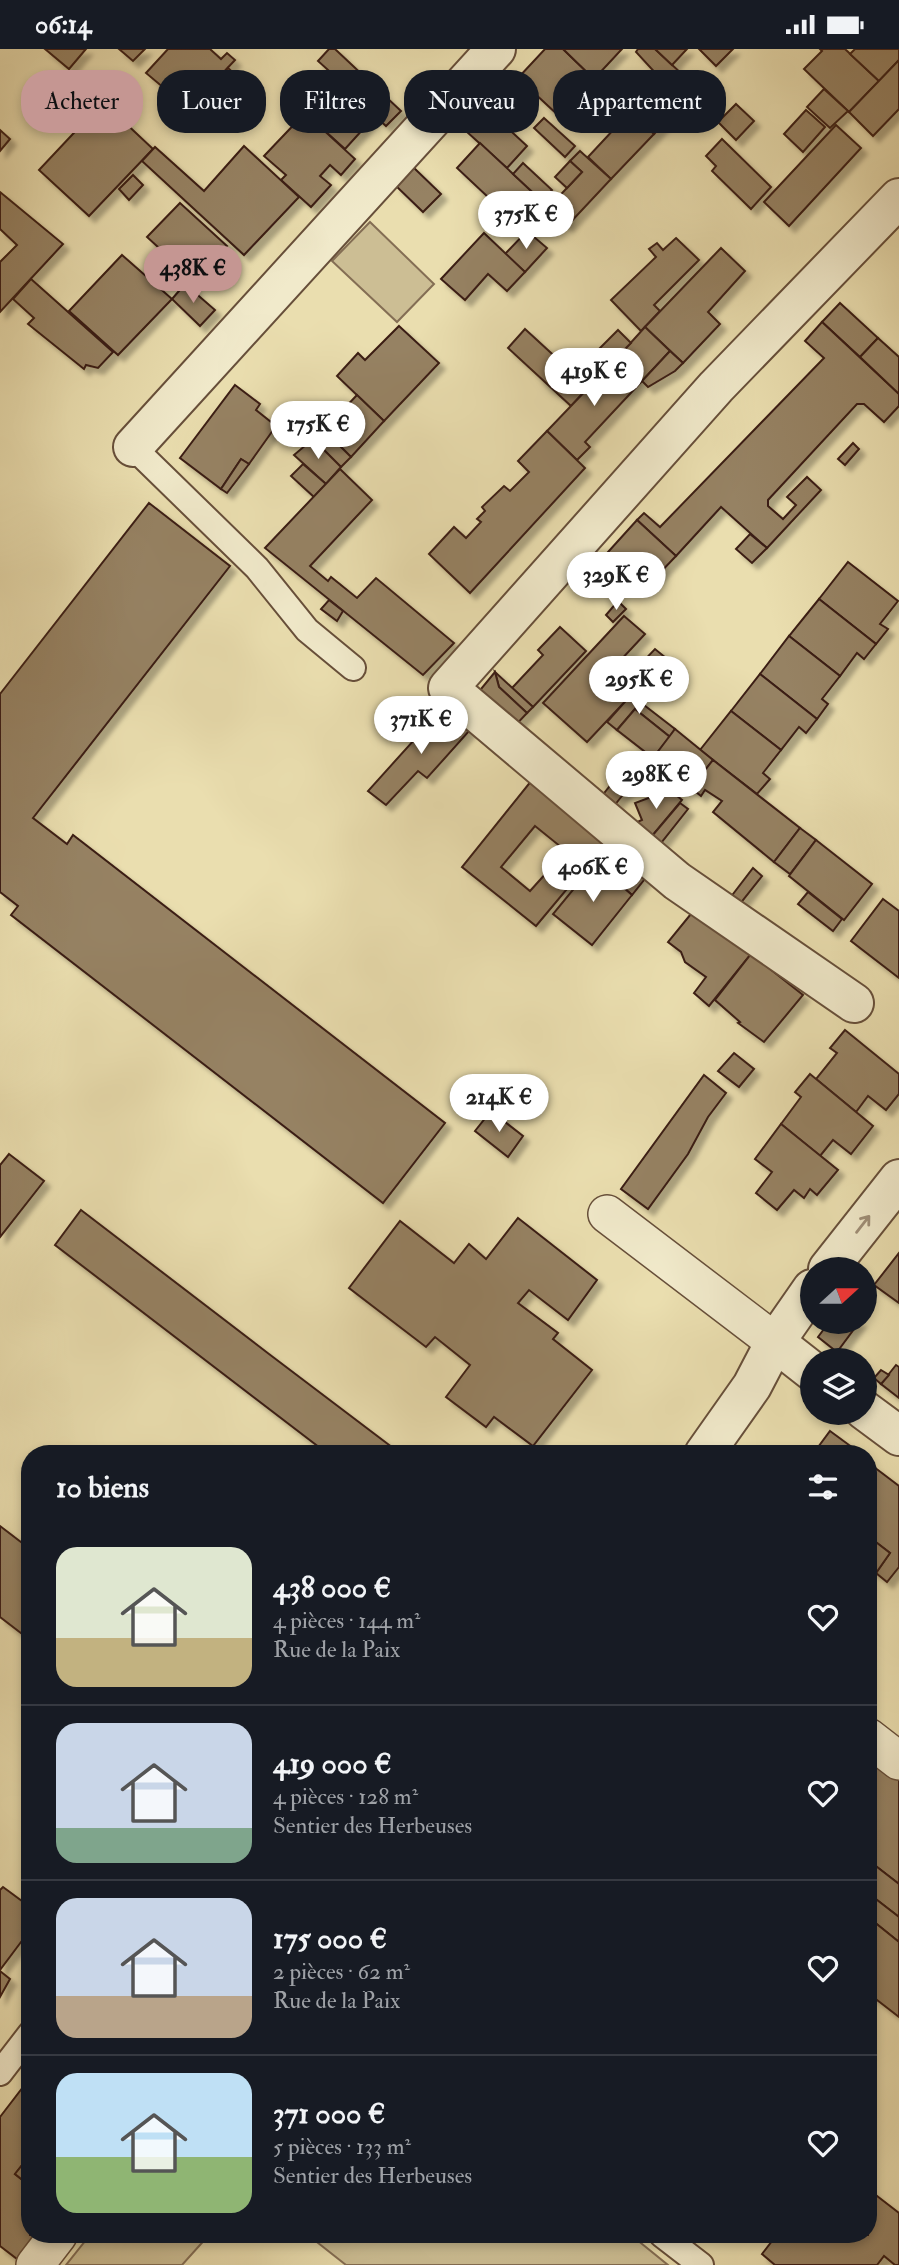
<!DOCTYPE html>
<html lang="fr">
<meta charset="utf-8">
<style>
body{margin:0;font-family:"IM FELL Double Pica",serif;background:#242831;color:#f1f3f6;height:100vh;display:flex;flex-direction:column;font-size:26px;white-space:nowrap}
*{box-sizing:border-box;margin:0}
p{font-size:23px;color:#9ea1a6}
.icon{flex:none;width:38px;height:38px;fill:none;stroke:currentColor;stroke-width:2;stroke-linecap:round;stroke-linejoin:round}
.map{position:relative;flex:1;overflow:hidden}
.details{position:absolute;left:21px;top:1396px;width:856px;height:798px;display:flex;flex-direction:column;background:#171b24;border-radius:28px;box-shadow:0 4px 10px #0003}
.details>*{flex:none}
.guide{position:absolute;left:21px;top:21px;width:858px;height:63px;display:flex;gap:14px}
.needle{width:46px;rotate:69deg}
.controls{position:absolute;left:800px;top:1208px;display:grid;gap:14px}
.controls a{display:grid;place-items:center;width:77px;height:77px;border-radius:50%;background:#171b24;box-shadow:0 4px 10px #0003;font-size:35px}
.price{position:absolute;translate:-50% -60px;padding:0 16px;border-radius:24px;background:#fff;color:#222;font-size:23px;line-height:46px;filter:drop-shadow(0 2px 4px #0008)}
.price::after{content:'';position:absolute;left:50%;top:42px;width:21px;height:16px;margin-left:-10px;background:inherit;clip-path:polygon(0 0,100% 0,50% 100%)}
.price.on{background:#c59692;color:#111}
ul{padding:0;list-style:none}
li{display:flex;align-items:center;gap:21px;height:175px;padding:0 35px}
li+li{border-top:2px solid #363941}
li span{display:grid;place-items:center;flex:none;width:196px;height:140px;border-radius:21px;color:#555}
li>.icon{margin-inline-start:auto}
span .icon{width:84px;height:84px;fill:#fffc;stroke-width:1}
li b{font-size:30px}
h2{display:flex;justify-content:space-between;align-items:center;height:84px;padding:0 35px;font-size:30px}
.tag{padding:0 24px;border-radius:28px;background:#171b24;box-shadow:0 4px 10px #0003;font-size:24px;line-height:63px}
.tag.on{background:#c59692;color:#111}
.status{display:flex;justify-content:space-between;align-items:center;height:49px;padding:0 35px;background:#171b24;direction:ltr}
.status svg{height:19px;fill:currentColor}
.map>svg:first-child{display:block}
</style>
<div class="status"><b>06:14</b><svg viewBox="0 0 49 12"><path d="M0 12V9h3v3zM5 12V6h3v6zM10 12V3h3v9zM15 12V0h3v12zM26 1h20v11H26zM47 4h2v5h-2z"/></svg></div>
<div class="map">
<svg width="899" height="2216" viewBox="0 0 899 2216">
<defs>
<filter id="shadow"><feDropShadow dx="6" dy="6" stdDeviation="2" flood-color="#0004"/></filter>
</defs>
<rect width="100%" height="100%" fill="#eadeaf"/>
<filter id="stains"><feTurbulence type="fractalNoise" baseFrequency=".00286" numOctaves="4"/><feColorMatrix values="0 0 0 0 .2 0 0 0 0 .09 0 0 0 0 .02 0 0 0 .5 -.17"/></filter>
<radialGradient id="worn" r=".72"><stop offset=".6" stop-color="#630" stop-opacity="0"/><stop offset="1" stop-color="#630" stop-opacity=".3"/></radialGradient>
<!-- green -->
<g fill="#ccbe94" stroke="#846e54" stroke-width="2">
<path d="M370,173L434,235L397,273L332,212Z"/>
<path d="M90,2186H209L182,2216H66Z"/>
<path d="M308,2186H631L668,2216H346Z"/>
</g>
<!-- building -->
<g fill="#968264" stroke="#3b1f13" stroke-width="2" fill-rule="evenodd" filter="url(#shadow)">
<path d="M45,0H86L69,20Z"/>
<path d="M119,0H145L133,12Z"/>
<path d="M168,0H210L221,10L227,4L235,11L189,60L146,24Z"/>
<path d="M329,0H335L401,62L386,77L375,67L345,100L305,64L337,29L318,12Z"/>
<path d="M545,0H563L594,30L559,67L518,29Z"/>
<path d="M563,0H622L594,30Z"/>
<path d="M638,0H655L697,39L654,85L630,63L661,30L636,3Z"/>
<path d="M655,0H687L672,16Z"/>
<path d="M699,0H733L716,17Z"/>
<path d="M820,0H845L879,32L849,63L804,20L822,2Z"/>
<path d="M855,0H899V11L879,32L850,5Z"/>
<path d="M899,11V60L873,87L849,63Z"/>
<path d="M228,19L248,37L216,72L196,54Z"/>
<path d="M824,40L848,62L830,79L807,58Z"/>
<path d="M103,53L153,100L89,167L39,121Z"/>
<path d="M736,55L754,72L736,91L718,73Z"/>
<path d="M488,61L527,97L507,119L467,83Z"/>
<path d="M806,61L825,78L803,103L784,85Z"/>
<path d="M630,63L654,85L611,130L588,108Z"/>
<path d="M305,64L355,110L341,126L330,116L320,127L331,136L311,158L281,131L286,126L264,107Z"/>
<path d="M544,69L575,97L565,108L534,79Z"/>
<path d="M836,76L861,99L789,177L764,153Z"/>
<path d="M0,81L10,90L0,102Z"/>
<path d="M722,90L771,138L751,160L712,122L716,117L706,107Z"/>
<path d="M480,94L542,152L519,177L457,119Z"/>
<path d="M244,97L299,148L244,206L142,112L155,98L204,142Z"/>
<path d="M580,102L611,130L567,177L549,158L582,123L570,112Z"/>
<path d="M570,112L582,123L567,139L555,128Z"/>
<path d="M523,114L552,141L542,152L513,125Z"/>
<path d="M412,117L441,145L423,163L395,136Z"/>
<path d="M133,126L143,136L129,151L119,140Z"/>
<path d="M0,143L63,195L0,263V213L17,196L0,180Z"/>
<path d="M180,154L227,197L193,230L147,188Z"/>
<path d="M527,182L547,199L525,223L505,205Z"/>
<path d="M484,184L525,223L507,242L488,225L465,251L441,230Z"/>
<path d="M676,189L699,211L654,256L660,262L641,282L611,251L656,208L649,200L657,194L663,201Z"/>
<path d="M721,199L745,222L708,263L720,275L683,314L645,278Z"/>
<path d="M122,206L172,250L118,306L69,262Z"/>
<path d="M31,230L113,303L98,319L86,316L84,320L28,275L34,269L13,250Z"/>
<path d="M185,235L215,261L200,277L172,250Z"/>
<path d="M840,254L878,289L860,308L822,273Z"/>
<path d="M822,273L899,345V357L884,373L864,355H857L768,451V457L783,470L796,456L787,448L807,428L821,441L767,499L721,458L676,507L637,471L644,464L660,478L824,309L805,292Z"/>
<path d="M399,277L439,314L384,372L337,327L358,304L365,311Z"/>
<path d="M645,278L670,302L642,332L617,309Z"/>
<path d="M525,280L574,325L594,305L607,318L571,357L508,299Z"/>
<path d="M618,281L631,294L607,318L594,305Z"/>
<path d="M878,289L899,308V345L860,308Z"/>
<path d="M670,302L683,314L675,322L648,338L642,332Z"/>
<path d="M617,309L642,332L585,393L590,398L577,411L547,382Z"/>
<path d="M235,336L260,355L256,361L276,377L249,415L241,410L221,440L180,409Z"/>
<path d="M357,346L384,372L351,408L324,381Z"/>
<path d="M324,381L351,408L341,418L313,390Z"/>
<path d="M547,382L585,419L470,544L429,505L454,478L466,489L481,473L477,470L485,462L482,458L504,437L510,442L529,423L518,412Z"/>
<path d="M313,390L341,418L326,435L294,406Z"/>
<path d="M853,394L859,400L845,416L838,410Z"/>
<path d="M241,410L249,415L227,444L221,440Z"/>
<path d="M303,415L326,435L314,448L291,427Z"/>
<path d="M340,420L372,451L310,517L328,532L331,528L357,549L376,529L454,594L423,626L265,499Z"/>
<path d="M149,454L230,517L33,769L67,795L73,786L445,1074L383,1154L11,866L18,857L0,843V645Z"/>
<path d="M637,471L676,507L655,529L639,513L619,533L599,513Z"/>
<path d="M750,485L767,499L752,514L736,500Z"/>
<path d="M848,513L898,552L880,575L888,580L876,595L819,550Z"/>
<path d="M819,550L876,595L864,610L857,604L840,627L789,587Z"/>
<path d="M329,551L343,562L337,572L321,560Z"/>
<path d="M618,552L626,560L613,573L606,566Z"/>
<path d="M624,567L645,585L605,628L620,642L635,626L633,623L655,600L666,609L587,693L543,654Z"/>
<path d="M560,578L586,602L533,658L512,639L543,606L538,601Z"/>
<path d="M789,587L840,627L822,650L828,655L817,670L760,625Z"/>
<path d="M495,623L533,658L527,664L499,638Z"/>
<path d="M495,623L499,638L527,664L514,678L483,653L481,640Z"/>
<path d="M760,625L817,670L806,684L799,678L781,701L731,662Z"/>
<path d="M631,646L675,680L670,688L635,660L617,681L607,673Z"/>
<path d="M442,660L470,681L427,729L418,722L386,756L368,742Z"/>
<path d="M635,660L670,688L653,709L617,681Z"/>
<path d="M731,662L781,701L763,724L770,730L757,745L700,701Z"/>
<path d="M675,680L713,711L691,739L653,709Z"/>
<path d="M713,711L800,779L774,813L713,763L722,752L705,741L701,747L691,739Z"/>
<path d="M617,728L629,738L614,757L601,748Z"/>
<path d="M532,731L608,791L536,877L462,818ZM535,777L566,802L530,842L501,818Z"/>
<path d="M670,741L682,751L652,787L635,774L642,771L635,754Z"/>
<path d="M680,754L688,760L661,794L652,787Z"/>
<path d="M800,779L816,791L790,825L774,813Z"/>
<path d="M816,791L872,835L844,871L789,827Z"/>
<path d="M610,795L648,826L632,846L595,814Z"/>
<path d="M595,814L632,846L592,896L553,865Z"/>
<path d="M753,819L762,827L739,856L730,849Z"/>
<path d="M808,843L842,870L833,882L798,855Z"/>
<path d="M883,850L899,862V929L851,892Z"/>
<path d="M695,860L751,905L709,957L694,944L706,928L685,913L681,903L668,893Z"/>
<path d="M751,905L803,946L764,993L738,974L740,973L715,951Z"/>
<path d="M845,981L899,1025V1045L886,1061L868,1047L856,1063L816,1030L837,1004L830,999Z"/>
<path d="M734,1004L754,1020L739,1038L718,1022Z"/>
<path d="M810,1025L873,1077L851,1105L833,1091L820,1107L781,1075L801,1048L795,1043Z"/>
<path d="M704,1026L726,1044L708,1068L688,1105L648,1160L621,1140Z"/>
<path d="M491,1062L523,1087L508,1108L475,1082Z"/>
<path d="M781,1075L838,1121L817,1146L810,1140L804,1149L794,1141L777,1161L756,1144L772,1123L755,1110Z"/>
<path d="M9,1105L44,1132L0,1188V1116Z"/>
<path d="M81,1161L269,1305L401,1405H328L55,1196Z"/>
<path d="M518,1169L597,1231L568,1271L529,1241L518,1254L558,1284L553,1290L592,1321L533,1397L494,1368L486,1378L446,1348L470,1316L435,1288L426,1298L349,1239L400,1172L454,1214L469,1195L486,1210Z"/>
<path d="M899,1204V1254L874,1236Z"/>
<path d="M830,1272H860L837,1303L818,1288Z"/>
<path d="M896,1316L899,1318V1349L881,1335Z"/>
<path d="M881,1321L889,1326L881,1335L874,1329Z"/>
<path d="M830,1382L849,1396L861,1405H813Z"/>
<path d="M874,1418L899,1437V1518L887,1533L876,1524L890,1504L868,1487V1426Z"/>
<path d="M0,1477L30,1500V1591L0,1568Z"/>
<path d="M868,1487L890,1504L876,1524L868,1519Z"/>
<path d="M882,1707L899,1720V1835L868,1811V1725Z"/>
<path d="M868,1811L899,1835V1868L868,1844Z"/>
<path d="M3,1838L30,1858V1881L0,1921V1841Z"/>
<path d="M868,1844L899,1868V1893L868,1868Z"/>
<path d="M868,1868L899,1893V1968L868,1944Z"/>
<path d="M0,1922L10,1930L0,1948Z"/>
<path d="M30,2029V2106L15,2125L30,2137V2186H42L21,2213L0,2197V2068Z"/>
<path d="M30,2106V2137L15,2125Z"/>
<path d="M868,2140L899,2164V2216H895L884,2207L877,2216H775L762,2205L772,2192L766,2186H807L810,2189L813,2186H868Z"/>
</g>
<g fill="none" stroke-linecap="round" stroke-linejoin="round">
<!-- service casing -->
<g stroke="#674f3a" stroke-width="28">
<g id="service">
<path d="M133,398L257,519L307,581L353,619"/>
<path d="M0,2024L30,1985"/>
<path d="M662,2186L701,2216"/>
</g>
</g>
<!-- pedestrian casing -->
<g stroke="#674f3a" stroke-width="40">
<g id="pedestrian">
<path d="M607,1165L775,1293"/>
<path d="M868,1688L899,1712"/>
<path d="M35,2216L58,2186"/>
</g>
</g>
<!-- minor casing -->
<g stroke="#674f3a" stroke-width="42">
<g id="minor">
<path d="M133,398L496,0"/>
<path d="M854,954L677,832L448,639L716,338L899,149"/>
<path d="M828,1220L899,1130"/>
<path d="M775,1293L812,1322"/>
<path d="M864,1361L899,1387"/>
<path d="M704,1405L752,1337L775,1293L812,1240"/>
</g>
</g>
<!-- service -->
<use href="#service" stroke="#f1eacb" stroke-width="24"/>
<!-- pedestrian -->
<use href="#pedestrian" stroke="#f1eacb" stroke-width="37"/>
<!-- minor -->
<use href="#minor" stroke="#f1eacb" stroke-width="38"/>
</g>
<!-- one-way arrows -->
<defs><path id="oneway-shaft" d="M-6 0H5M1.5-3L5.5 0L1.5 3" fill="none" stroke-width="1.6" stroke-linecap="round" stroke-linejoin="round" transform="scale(1.75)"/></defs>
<use stroke="#9f8f78" href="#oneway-shaft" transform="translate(863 1175) rotate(-52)"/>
<rect width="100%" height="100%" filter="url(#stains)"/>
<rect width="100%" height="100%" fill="url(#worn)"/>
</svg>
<div class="controls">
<a><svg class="needle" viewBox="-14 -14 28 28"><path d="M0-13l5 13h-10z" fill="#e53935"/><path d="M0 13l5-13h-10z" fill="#9ea1a6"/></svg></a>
<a><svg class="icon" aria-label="layers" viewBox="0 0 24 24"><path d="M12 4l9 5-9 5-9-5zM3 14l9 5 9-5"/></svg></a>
</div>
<b class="price" style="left:526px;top:202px">375K €</b>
<b class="price on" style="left:193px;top:256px">438K €</b>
<b class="price" style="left:594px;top:359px">419K €</b>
<b class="price" style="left:318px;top:412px">175K €</b>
<b class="price" style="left:616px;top:563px">329K €</b>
<b class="price" style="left:639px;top:667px">295K €</b>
<b class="price" style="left:421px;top:707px">371K €</b>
<b class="price" style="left:656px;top:762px">298K €</b>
<b class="price" style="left:593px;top:855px">406K €</b>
<b class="price" style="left:499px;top:1085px">214K €</b>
<div class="guide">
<a class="tag on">Acheter</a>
<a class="tag">Louer</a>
<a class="tag">Filtres</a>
<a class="tag">Nouveau</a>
<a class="tag">Appartement</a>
</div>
<section class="details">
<h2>10 biens<svg class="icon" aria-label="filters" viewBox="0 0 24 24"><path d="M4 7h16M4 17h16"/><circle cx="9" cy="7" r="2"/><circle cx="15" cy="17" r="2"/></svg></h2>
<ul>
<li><span style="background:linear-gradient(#dfe7d0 65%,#c2b280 0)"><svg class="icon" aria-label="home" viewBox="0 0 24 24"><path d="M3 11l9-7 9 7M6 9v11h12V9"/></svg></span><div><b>438 000 €</b><p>4 pièces · 144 m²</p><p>Rue de la Paix</p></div><svg class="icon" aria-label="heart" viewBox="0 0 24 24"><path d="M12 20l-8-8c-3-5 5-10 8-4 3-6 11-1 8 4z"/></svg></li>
<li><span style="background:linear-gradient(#c9d6e8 75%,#7fa58c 0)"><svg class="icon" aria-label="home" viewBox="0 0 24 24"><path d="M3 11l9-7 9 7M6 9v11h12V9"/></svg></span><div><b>419 000 €</b><p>4 pièces · 128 m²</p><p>Sentier des Herbeuses</p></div><svg class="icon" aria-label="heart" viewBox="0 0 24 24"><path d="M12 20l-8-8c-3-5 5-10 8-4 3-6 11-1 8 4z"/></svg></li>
<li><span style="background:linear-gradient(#c9d6e8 70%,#b9a48a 0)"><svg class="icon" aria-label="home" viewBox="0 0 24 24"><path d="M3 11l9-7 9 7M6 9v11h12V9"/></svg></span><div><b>175 000 €</b><p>2 pièces · 62 m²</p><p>Rue de la Paix</p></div><svg class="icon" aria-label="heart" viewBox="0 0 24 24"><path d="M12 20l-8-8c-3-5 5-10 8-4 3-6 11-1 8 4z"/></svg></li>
<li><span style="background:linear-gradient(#bfe0f5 60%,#8fb573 0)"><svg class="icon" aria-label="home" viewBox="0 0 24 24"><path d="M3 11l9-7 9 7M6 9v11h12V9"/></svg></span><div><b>371 000 €</b><p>5 pièces · 133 m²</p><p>Sentier des Herbeuses</p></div><svg class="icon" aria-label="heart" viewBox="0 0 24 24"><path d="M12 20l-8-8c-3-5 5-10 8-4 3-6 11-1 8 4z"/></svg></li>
</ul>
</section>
</div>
